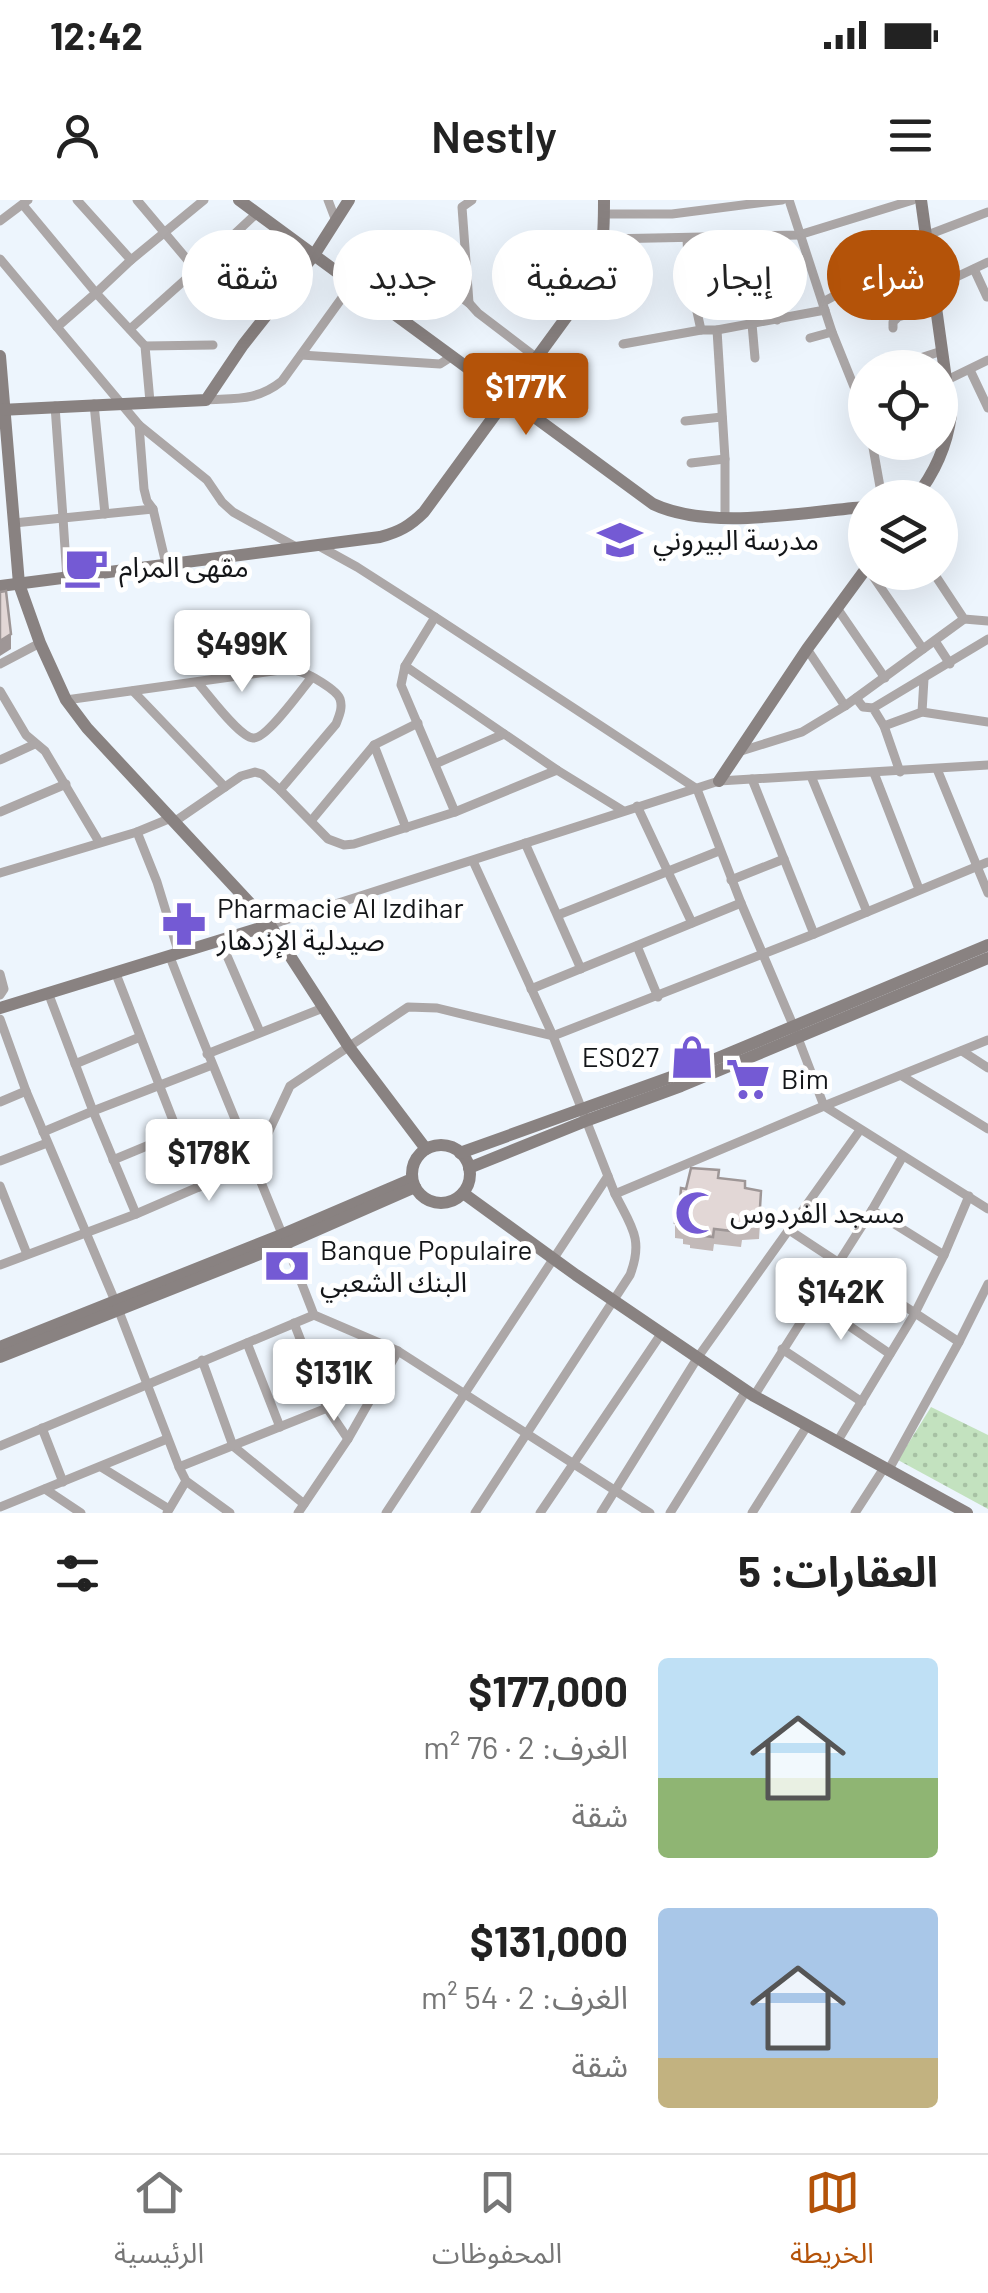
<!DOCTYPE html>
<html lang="ar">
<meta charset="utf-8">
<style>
body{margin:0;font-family:Barlow,"Noto Sans Arabic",sans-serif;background:#f2f2f2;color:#222;direction:rtl;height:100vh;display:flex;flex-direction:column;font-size:38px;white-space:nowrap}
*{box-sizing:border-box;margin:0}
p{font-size:32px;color:#767676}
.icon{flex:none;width:55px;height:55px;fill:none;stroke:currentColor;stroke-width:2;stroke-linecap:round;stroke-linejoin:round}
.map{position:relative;height:1313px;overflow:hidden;direction:ltr}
.panel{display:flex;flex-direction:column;background:#fff;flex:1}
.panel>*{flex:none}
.hud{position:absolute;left:30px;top:30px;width:930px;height:90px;direction:rtl;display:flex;gap:20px}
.fabs{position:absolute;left:848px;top:150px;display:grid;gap:20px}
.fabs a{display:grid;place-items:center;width:110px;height:110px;border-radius:50%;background:#fff;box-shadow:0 10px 40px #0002;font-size:50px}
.price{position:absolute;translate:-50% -85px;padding:0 22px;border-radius:10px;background:#fff;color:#222;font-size:32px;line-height:65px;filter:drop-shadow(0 2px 5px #0008)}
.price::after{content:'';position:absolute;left:50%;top:60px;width:30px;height:22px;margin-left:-15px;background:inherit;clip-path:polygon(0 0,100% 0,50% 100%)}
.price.on{background:#b45309;color:#fff}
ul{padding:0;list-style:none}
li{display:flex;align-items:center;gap:30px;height:250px;padding:0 50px}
li span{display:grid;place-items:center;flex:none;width:280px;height:200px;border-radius:10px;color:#555}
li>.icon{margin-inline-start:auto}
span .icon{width:120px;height:120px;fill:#fffc;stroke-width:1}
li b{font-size:42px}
h2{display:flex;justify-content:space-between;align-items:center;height:120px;padding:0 50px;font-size:42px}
.pill{padding:0 35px;border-radius:45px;background:#fff;box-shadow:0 10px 40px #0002;font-size:35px;line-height:90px}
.pill.on{background:#b45309;color:#fff}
.status{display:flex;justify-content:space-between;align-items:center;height:70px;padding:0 50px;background:#fff;direction:ltr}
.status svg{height:28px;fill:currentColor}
header{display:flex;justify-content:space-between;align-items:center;height:130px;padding:0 50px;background:#fff;font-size:45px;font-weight:600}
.dock{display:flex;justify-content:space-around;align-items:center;height:140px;border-top:2px solid #e0e0e0;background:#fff;font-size:28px;color:#767676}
.dock a{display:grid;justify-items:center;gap:5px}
.dock .on{color:#b45309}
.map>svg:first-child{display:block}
</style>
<div class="status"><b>12:42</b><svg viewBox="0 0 49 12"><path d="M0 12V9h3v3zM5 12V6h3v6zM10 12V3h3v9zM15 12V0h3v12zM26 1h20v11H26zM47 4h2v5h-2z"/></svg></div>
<header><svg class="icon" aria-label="menu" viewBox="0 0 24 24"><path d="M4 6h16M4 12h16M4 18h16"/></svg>Nestly<svg class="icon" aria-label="person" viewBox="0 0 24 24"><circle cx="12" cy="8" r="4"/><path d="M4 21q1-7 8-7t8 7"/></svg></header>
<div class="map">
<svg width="988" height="1313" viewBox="0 0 988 1313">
<defs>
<pattern id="green-dots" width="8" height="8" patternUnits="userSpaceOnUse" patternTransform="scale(2.5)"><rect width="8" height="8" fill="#c3e2bf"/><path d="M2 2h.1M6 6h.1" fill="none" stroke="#a7c1a4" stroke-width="1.8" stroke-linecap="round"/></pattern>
</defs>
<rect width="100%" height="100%" fill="#edf5fd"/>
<!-- green -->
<path fill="url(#green-dots)" d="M931,1207L988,1235V1309L898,1260Z"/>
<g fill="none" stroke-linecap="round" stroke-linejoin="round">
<!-- street -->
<g stroke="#aca7a7" stroke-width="9">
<path d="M77,0L131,60L204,0"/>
<path d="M137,0L196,70L257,13"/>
<path d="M328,0L336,21"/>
<path d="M789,0L832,132L865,214"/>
<path d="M23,5L96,93L131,60"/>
<path d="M604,14H672L782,0"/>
<path d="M0,21L28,0"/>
<path d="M759,36L777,120"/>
<path d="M925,36L988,12"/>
<path d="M687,38L688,62L694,98L717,92L722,85L713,37"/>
<path d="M605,39L799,35L913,0"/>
<path d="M215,53L247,91"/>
<path d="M403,55L469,103L462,7L472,0"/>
<path d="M0,59L139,225L207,280L222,302L233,312L296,347"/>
<path d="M974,69L987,97"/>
<path d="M933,88L988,62"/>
<path d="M694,98L701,130"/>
<path d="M823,102L927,46"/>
<path d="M469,103L478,113L537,158"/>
<path d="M752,124L755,158"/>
<path d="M57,127L96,93L145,146L150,202"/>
<path d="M893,128V122L898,117L935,107"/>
<path d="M130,129L196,70"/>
<path d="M717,130L725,259V319"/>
<path d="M810,138L832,132"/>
<path d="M623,144L701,130H717L825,110"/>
<path d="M145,146L213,145"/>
<path d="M301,155L440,164L451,157"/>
<path d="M889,168L942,151"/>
<path d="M970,170L988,208"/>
<path d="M947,180L988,160"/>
<path d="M206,200C236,198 257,201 282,181L352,84"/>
<path d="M94,204L105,314"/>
<path d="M55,206L63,318L153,309"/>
<path d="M685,221L722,217"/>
<path d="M139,225L144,289L147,301L153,309L166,364"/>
<path d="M872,242L882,298"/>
<path d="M691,263L725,259"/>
<path d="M14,323L63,318L67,379"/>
<path d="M319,346L357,367L435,417L697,589L741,703L793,825L824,906L988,1009"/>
<path d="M870,372L923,449"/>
<path d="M933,372L964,419L988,421"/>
<path d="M837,408L885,478"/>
<path d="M435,417L405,466L401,485L455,612L557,570L622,610"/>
<path d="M935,441L950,464"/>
<path d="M807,449L845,506"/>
<path d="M0,464L40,443"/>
<path d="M405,466L557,570"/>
<path d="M198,483C208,494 239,537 253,538C266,540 302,489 312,477"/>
<path d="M0,491L26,535L45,551L99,642"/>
<path d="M133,491L225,587"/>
<path d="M856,498L863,507L873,508L884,526L900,572"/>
<path d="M66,500L273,471C281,470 290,468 298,471C308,473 337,490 340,499C343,508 339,516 336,524L280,590"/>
<path d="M873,508L988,439"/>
<path d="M922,512L924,479"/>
<path d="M884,526L922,512L988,522"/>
<path d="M374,545L406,628"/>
<path d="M738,552L802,532L845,506L964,419"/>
<path d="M0,560L35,544"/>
<path d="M435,564L504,534"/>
<path d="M937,569L988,693"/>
<path d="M874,573L919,689"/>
<path d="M811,576L867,712"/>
<path d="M752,579L814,734"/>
<path d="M637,606L692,723"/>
<path d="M0,612L66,584"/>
<path d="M311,621L374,545L418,523"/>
<path d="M174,622L241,576L255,572L262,574L280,590L328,639L344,645L354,644L455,612"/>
<path d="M137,632L171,618"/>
<path d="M525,643L581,769"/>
<path d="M473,661L553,836L615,994L824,906L988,840"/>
<path d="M0,673L137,632L157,682L179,754"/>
<path d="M731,680L784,659"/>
<path d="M558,715L719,651"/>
<path d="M270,725L719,581L988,565"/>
<path d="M221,742L260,832"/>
<path d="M637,746L658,797"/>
<path d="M170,757C216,877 268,995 314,1115L398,1151L650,1313"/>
<path d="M0,774L4,789L0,795"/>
<path d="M116,774L199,987"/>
<path d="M531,789L741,703"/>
<path d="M0,819L26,891L115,1101L179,1267L186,1281L230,1313"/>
<path d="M962,851L988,868"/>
<path d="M207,854L323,808"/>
<path d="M75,864L140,837"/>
<path d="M902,876L988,929"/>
<path d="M0,902L26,891"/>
<path d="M43,932L93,911L49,795"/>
<path d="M113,960L178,933"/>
<path d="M0,961L47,943"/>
<path d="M0,986L27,1054"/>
<path d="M872,1010L944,1055L969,996"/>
<path d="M136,1014L93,911L212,865"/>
<path d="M789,1030L959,1142"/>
<path d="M0,1065L136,1014L254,963L290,886L408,807L437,808L553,836L814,734L988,662"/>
<path d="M813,1101L890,1154"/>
<path d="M294,1123L327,1208"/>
<path d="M247,1143L280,1227"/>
<path d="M782,1149L862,1202"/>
<path d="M202,1160L233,1246L304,1304"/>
<path d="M754,1196L872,1010L903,956"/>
<path d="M42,1228L63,1282"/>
<path d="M837,1242L915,1113L944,1055"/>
<path d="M0,1246L314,1115"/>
<path d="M101,1267L169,1309"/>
<path d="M179,1267L327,1208L348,1239"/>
<path d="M888,1271L959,1142L988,1084"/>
<path d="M45,1289L81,1313"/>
<path d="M0,1307L167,1239"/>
<path d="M167,1313L186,1281"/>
<path d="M298,1313L348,1239L398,1151"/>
<path d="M386,1313L608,976"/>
<path d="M475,1313L630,1075C644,1039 631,1026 615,994"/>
<path d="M540,1313L661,1134"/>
<path d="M601,1313L698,1157L860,930"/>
<path d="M670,1313L746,1191"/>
<path d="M752,1313L807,1226"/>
<path d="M855,1313L884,1268"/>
</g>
<!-- secondary -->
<g stroke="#898281" stroke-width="12">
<path d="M239,0L653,304C710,331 802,312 865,307"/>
<path d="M0,156L19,384L40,443L66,500L87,528L270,725L349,847L426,949"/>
<path d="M0,210L206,200L243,145L314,55L349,0"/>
<path d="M915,298C934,274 947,245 951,215L921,0"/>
<path d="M0,386L380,337C399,332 410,326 424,312L584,93C604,58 604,40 604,0"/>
<path d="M719,581L807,449L865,370"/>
<path d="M0,808L270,725"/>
<circle cx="441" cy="974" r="29"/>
<path d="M460,953L677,875L988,745"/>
<path d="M469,968L588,920L681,886L988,758"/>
<path d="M463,993L576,1075L754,1196L967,1313"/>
<path d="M0,1147L281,1035L412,979"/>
<path d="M0,1157L285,1044L415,987"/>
</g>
</g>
<!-- wall -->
<path fill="#c2b9b8" d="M718,978L745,988L761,1006L759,1039L742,1040L741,1047L714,1044L713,1051L690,1048V1045L683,1044V1039L675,1038V1023L686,989Z"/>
<!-- shaded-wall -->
<path fill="#9e9696" d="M11,434V449L0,456V441Z"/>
<!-- building -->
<g fill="#e2d7d6" stroke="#9e9696" stroke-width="2.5">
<path d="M6,391L11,434L0,441V392Z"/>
<path d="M691,968L719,970L718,978L745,981V988L761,991L759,1024L742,1025L741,1032L714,1029L713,1037L690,1034V1030L683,1029L684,1024L675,1023L676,1013L679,1014L681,988L686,989Z"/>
</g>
<!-- icons -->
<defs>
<g id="school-bare" transform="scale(3.45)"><path d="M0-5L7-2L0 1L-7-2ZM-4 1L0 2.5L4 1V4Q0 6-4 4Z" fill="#745ad4" stroke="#fff" stroke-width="2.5" paint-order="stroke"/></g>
<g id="cafe-bare" transform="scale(3.45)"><path d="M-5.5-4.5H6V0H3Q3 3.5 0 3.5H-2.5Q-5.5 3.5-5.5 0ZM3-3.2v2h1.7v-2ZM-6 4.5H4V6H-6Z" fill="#745ad4" stroke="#fff" stroke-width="2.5" paint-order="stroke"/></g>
<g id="pharmacy-bare" transform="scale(3.45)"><path d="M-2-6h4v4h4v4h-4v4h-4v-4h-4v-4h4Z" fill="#745ad4" stroke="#fff" stroke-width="2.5" paint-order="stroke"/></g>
<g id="shop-bare" transform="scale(3.45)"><path d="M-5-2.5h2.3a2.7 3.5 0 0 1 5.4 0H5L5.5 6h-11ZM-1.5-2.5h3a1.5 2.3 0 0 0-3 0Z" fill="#745ad4" stroke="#fff" stroke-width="2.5" paint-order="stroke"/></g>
<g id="supermarket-bare" transform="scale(3.45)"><path d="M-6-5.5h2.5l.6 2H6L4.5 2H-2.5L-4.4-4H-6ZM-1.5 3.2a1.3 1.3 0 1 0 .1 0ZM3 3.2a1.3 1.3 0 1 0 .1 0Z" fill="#745ad4" stroke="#fff" stroke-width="2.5" paint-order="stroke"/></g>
<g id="mosque-bare" transform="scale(3.45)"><path d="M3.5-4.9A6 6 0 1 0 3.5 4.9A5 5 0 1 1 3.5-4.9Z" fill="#745ad4" stroke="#fff" stroke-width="2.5" paint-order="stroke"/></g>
<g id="bank-bare" transform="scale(3.45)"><path d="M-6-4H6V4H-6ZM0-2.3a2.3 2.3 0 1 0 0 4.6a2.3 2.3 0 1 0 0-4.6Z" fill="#745ad4" stroke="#fff" stroke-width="2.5" paint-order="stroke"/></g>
</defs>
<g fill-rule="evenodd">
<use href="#school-bare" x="620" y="340"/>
<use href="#cafe-bare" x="86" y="367"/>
<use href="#pharmacy-bare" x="184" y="724"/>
<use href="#shop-bare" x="692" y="857"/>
<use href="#supermarket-bare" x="748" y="879"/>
<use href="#mosque-bare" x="697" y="1013"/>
<use href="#bank-bare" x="287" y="1066"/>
</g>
<g text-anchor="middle" stroke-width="10" stroke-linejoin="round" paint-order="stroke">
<!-- poi labels -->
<g font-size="28" fill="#141619" stroke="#fff" text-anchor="start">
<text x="653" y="350">مدرسة البيروني</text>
<text x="119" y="377">مقهى المرام</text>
<text x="217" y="718">Pharmacie Al Izdihar<tspan x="217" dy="32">صيدلية الإزدهار</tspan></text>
<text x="659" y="867" text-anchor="end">ES027</text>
<text x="781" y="889">Bim</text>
<text x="730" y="1023">مسجد الفردوس</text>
<text x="320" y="1060">Banque Populaire<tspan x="320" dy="32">البنك الشعبي</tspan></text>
</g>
</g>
</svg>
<div class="fabs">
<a><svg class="icon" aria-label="locate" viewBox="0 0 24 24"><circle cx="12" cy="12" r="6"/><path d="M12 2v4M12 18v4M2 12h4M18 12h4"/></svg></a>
<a><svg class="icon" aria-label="layers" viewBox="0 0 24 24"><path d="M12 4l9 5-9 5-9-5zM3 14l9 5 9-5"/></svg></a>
</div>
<b class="price on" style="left:526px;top:238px">$177K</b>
<b class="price" style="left:242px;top:495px">$499K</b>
<b class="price" style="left:209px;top:1004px">$178K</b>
<b class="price" style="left:841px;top:1143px">$142K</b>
<b class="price" style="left:334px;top:1224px">$131K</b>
<div class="hud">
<a class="pill on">شراء</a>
<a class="pill">إيجار</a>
<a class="pill">تصفية</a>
<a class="pill">جديد</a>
<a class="pill">شقة</a>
</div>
</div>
<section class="panel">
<h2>العقارات: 5<svg class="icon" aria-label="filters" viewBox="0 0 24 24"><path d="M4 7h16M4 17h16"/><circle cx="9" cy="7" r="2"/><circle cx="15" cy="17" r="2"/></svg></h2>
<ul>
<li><span style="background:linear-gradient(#bfe0f5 60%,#8fb573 0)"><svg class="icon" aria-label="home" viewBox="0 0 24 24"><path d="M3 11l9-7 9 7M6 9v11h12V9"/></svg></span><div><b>$177,000</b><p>الغرف: 2 · 76 m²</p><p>شقة</p></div></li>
<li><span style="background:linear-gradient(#a9c7e8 75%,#c2b280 0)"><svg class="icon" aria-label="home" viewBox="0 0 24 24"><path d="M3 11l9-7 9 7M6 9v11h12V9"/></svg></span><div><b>$131,000</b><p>الغرف: 2 · 54 m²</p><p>شقة</p></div></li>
</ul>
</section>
<nav class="dock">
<a class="on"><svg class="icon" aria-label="map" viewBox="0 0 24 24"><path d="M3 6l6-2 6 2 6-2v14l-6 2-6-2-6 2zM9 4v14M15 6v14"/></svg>الخريطة</a>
<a><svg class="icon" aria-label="saved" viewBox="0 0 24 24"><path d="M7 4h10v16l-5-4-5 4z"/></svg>المحفوظات</a>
<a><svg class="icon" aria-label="home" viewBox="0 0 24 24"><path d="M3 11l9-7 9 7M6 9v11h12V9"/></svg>الرئيسية</a>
</nav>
